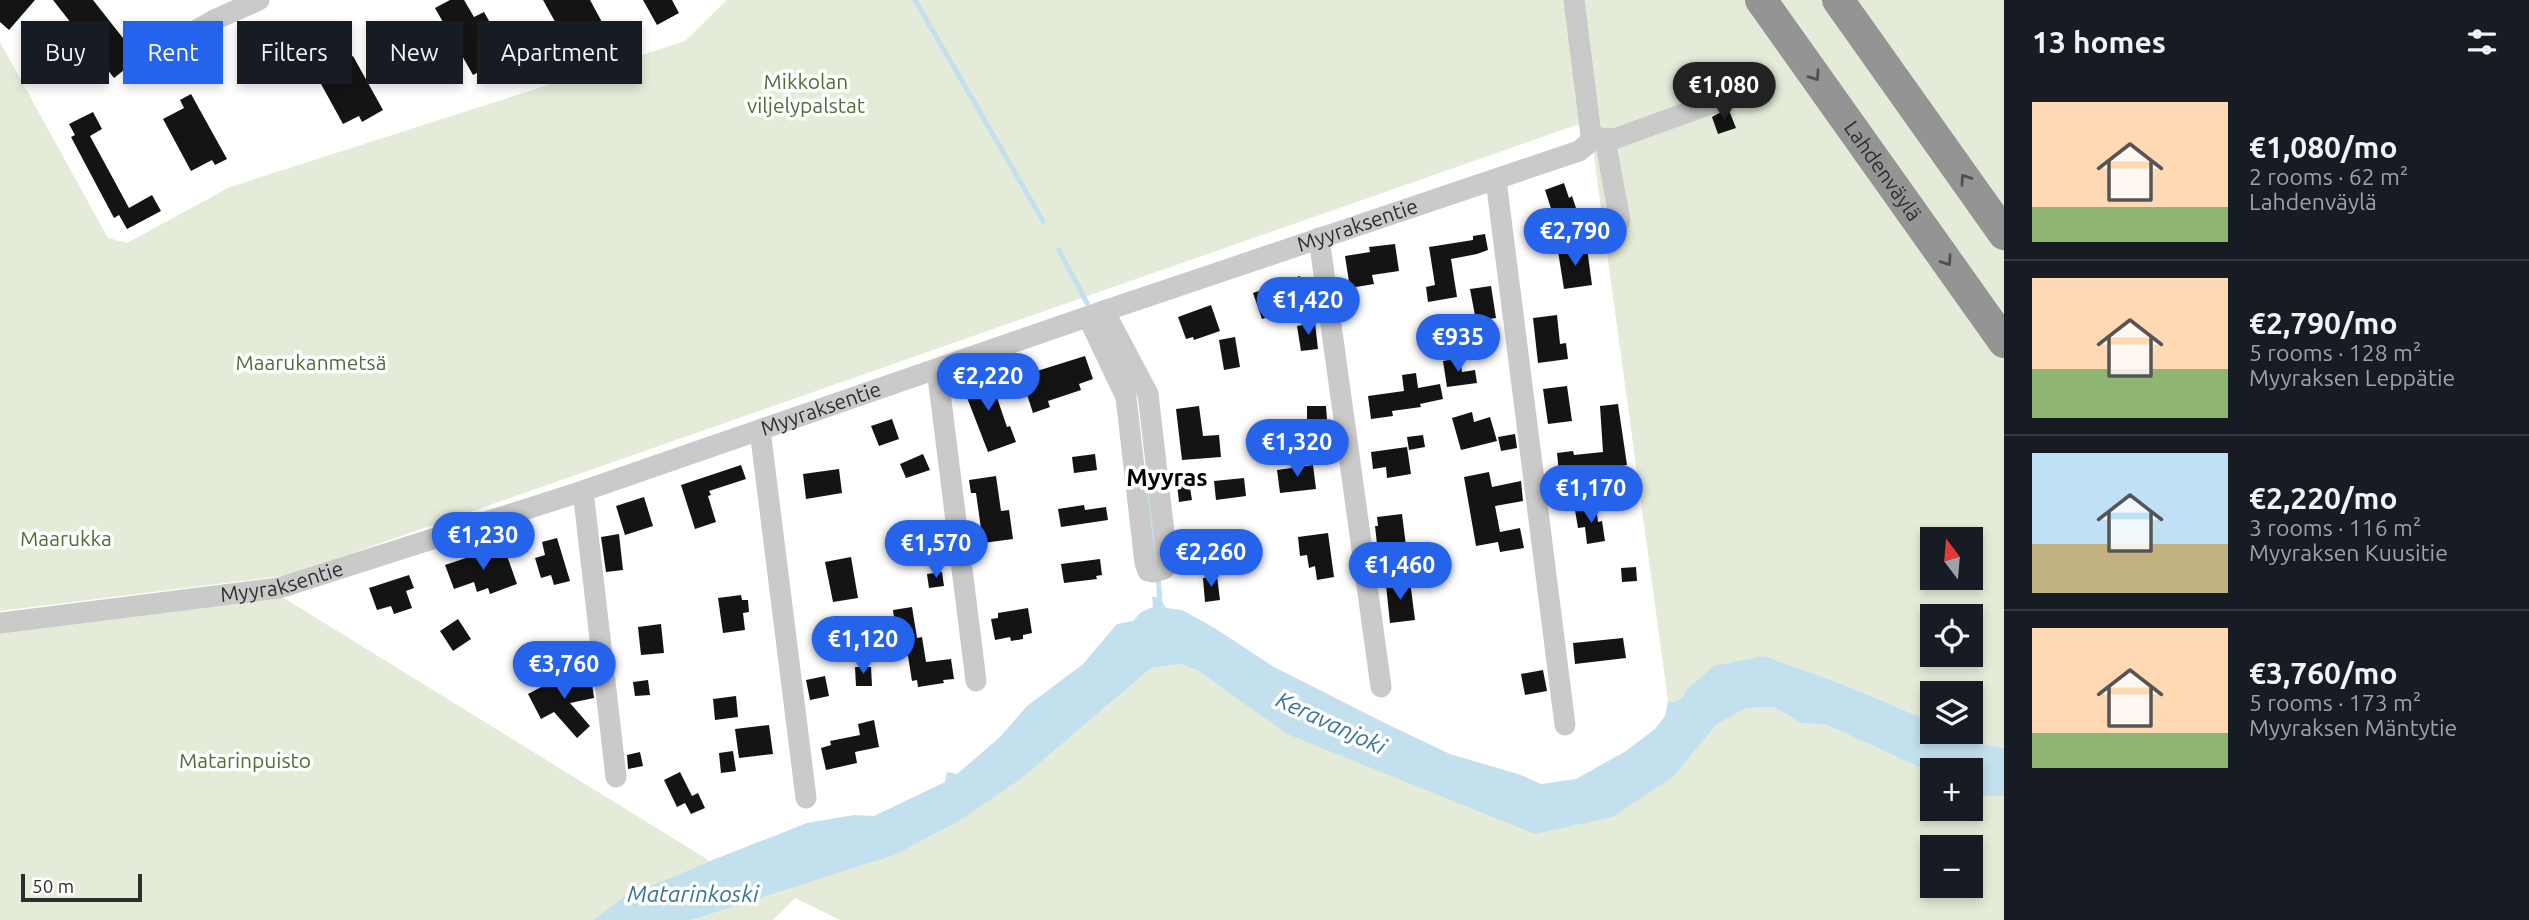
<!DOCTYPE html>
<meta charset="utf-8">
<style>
body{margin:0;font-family:Ubuntu,sans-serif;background:#242831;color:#f1f3f6;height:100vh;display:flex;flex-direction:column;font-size:26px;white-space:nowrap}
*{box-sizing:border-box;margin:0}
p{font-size:23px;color:#9ea1a6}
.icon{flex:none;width:38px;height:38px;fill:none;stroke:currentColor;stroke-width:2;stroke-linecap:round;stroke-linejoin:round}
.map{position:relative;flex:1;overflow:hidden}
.panel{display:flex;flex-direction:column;background:#171b24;width:525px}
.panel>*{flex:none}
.banner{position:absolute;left:21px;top:21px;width:665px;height:63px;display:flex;gap:14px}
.needle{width:46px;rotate:344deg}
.tools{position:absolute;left:1920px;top:527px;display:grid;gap:14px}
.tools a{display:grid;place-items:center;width:63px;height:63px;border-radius:0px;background:#171b24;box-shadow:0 4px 10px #0003;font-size:35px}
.scale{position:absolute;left:21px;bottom:18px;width:121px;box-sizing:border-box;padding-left:7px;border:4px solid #2d2d2d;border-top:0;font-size:19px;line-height:24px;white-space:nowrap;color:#2d2d2d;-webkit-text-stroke:5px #fff;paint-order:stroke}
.price{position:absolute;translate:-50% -60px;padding:0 16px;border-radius:24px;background:#2563eb;color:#fff;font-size:23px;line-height:46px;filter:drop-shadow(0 2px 4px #0008)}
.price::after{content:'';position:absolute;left:50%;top:42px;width:21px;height:16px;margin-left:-10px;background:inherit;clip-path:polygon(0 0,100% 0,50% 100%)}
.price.current{background:#222;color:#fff}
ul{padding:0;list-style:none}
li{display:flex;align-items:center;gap:21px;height:175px;padding:0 28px}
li+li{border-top:2px solid #363941}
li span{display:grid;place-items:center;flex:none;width:196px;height:140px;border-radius:0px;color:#555}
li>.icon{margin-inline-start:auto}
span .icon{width:84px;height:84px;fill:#fffc;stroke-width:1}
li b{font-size:30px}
h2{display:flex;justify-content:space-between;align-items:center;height:84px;padding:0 28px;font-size:30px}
.pill{padding:0 24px;border-radius:0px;background:#171b24;box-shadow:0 4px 10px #0003;font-size:24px;line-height:63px}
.pill.current{background:#2563eb;color:#fff}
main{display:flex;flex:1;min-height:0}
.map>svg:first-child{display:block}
</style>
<main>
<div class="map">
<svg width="2004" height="920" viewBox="0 0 2004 920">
<rect width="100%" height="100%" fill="#fff"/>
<!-- green -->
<g fill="#e4ecd9" fill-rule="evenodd">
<path d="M727,0H2004V748L1982,744L1954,732H1970V693H1932V722L1847,686L1764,656L1675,702L1668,701L1591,135L1585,122L290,575L0,611V42L108,238L127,243L230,187L685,41ZM1932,539H1970V578H1932ZM1932,616H1970V654H1932Z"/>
<path d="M279,595L710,861L624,897L593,920H0V633Z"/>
<path d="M1181,664L1199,670L1535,834L1674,776L1716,725L1746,708L1774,707L1801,722L1825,724L1932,773V808H1970L1971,791L1981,796H2004V920H840L795,898L773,920H691L737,904L1022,778L1151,668ZM1932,847H1970V886H1932Z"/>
</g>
<!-- water -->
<path fill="#c3e0ee" d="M1152,597H1159L1166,608L1182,610L1213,627L1274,667L1389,725L1450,754L1521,775L1541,784L1576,779L1626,751L1655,729L1665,716L1668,701L1675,702L1683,697L1687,689L1714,666L1764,656L1847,686L1932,722V732H1954L1982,744L2004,748V796H1981L1971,791L1970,770H1932V773L1825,724L1801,723L1774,707L1746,708L1716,725L1674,776L1612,817L1535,834L1287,734L1199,671L1181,664L1151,668L1022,778L957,822L894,855L691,920H593L624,897L710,861L807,823L854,815L874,816L945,782L947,772L957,774L1000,737L1027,706L1083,664L1117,624L1133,621L1141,612L1153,607Z"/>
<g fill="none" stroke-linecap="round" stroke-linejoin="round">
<!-- stream -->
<g stroke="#c3e0ee" stroke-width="5">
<path d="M915,0L1043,221"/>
<path d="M1059,250L1087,303"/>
<path d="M1148,494L1156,561"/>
<path d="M1158,576L1160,604"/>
</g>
</g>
<!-- building -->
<g fill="#141414">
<path d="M0,0H35L9,30L0,22Z"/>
<path d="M53,0H93L134,52L124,60L129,66L114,78Z"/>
<path d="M450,0H464L474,17L484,12L514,65L493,77L488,67L473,75L435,8Z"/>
<path d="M543,0H590L609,35L588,46L583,37L568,45Z"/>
<path d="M643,0H672L679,13L657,25Z"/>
<path d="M330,39L343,62L353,56L383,110L362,122L359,116L343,124L304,53Z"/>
<path d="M191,94L227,159L215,165L212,160L191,171L163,119L184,108L180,100Z"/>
<path d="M1728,108L1736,128L1718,134L1712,117Z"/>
<path d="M93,112L102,129L90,136L129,208L152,195L161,211L127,229L119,215L114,218L71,137L75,135L69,124Z"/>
<path d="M1564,183L1569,198L1572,196L1580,220L1557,227L1545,190Z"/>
<path d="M1485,234L1488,250L1477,254L1451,259L1457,297L1428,302L1426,287L1435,285L1429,247L1473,240V236Z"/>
<path d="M1395,244L1399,271L1372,275L1374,284L1350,288L1345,256L1370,252L1369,247Z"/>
<path d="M1587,248L1592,285L1564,289L1558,251Z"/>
<path d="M1300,276L1306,293L1287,300L1290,309L1262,319L1253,293Z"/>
<path d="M1491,286L1496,318L1476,321L1470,289Z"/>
<path d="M1211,305L1220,331L1194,340L1193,337L1186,339L1178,317Z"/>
<path d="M1557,315L1560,344L1566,343L1568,359L1538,363L1533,318Z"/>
<path d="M1315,323L1318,349L1301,351L1297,326Z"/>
<path d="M1235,337L1240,367L1224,370L1219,340Z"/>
<path d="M1085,356L1093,379L1079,384L1081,390L1048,401L1050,407L1033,413L1021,376Z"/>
<path d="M1460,358L1462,372L1475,370L1477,383L1447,387L1443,361Z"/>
<path d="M1416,373L1418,388L1440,384L1443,399L1420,404L1421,407L1392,411L1393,416L1371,419L1368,396L1404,391L1402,375Z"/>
<path d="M985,374L989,385L992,383L1007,427L1010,426L1016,442L988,452L961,382Z"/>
<path d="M1567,386L1572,421L1548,424L1543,389Z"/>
<path d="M1618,404L1627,465L1576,473L1578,489L1561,491L1557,453L1573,451L1574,455L1603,452L1600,406Z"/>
<path d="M1199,406L1203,436L1219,435L1221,457L1182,460L1176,409Z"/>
<path d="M1307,406H1326L1327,420L1307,421Z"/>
<path d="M1472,412L1474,422L1490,417L1497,441L1461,450L1452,418Z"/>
<path d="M892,419L899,439L879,446L871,426Z"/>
<path d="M1515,434L1517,448L1501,451L1498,437Z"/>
<path d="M1423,435L1425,447L1409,450L1407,437Z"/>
<path d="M1407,447L1411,474L1387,478L1386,467L1373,469L1371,452Z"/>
<path d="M923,454L930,470L906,478L900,464Z"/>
<path d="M1095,454L1097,470L1074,473L1072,457Z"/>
<path d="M741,465L746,479L709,491L711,495L708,496L716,522L695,529L681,485Z"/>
<path d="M1313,465L1316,489L1280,493L1277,470Z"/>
<path d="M839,469L842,493L806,499L803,474Z"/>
<path d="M1489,472L1492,487L1521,481L1523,501L1495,506L1500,532L1520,528L1524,548L1500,552L1498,542L1476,546L1464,477Z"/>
<path d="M996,476L1001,511L1009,510L1013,539L983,543L976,493H971L969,480Z"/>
<path d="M1244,478L1246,496L1216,500L1214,481Z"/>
<path d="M1189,482L1192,500L1179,502L1177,484Z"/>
<path d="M644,497L653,526L625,535L616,506Z"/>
<path d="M1084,505L1085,510L1106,507L1108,520L1061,527L1058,509Z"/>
<path d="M1596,507L1598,522L1602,521L1605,541L1587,544L1585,527L1578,528L1575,510Z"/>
<path d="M1402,514L1406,546L1381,549V544H1377L1375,526H1378L1377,517Z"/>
<path d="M928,525L931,542L890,549L887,532Z"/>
<path d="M1328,533L1334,577L1317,580L1315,566L1309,568L1307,555L1300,556L1298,537Z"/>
<path d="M619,534L623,570L606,572L601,537Z"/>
<path d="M557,538L570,581L554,585L551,575L541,578L535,558L545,555L542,542Z"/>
<path d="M505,550L517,584L490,594L488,588L477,592L474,582L454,589L445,565L481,553L483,558Z"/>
<path d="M851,557L858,598L833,602L825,562Z"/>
<path d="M1100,559L1102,575L1096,576L1097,579L1064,583L1061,564Z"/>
<path d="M1636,567L1637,581L1622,582L1621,568Z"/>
<path d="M942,572L944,586L929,588L927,574Z"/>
<path d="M409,575L414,588L406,591L412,608L394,614L391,606L377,610L369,588Z"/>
<path d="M1217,576L1220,600L1205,602L1203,578Z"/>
<path d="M1410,581L1415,620L1390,623L1386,585Z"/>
<path d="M741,595L742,600H748L749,612L743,613L745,630L723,633L718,598Z"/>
<path d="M912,607L917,638L922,637L926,662L951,659L954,679L943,680L944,683L918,687L917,680L912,681L908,656L892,658L890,642L897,641L893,610Z"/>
<path d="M1028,608L1032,633L1023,635V639L1011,641L1010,637L995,640L991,619L998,618V613Z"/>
<path d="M458,619L471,639L453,651L440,631Z"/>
<path d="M661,624L664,653L641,655L638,627Z"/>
<path d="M1623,638L1626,658L1575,664L1573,643Z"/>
<path d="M855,667H871L872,686H856Z"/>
<path d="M1543,670L1547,691L1525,695L1521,674Z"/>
<path d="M591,676L594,698L570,703L590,726L577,738L554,712L541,719L528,694L560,677L562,681Z"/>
<path d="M825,676L829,696L810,700L806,680Z"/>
<path d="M648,680L650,695L635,696L633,682Z"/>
<path d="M736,696L738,717L715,720L713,699Z"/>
<path d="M874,720L879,747L855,752L857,763L826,770L821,748L831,745L830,741L860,735L858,724Z"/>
<path d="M769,725L773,754L739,758L735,729Z"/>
<path d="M733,751L736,771L721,773L719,753Z"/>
<path d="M640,752L643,766L628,769L627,755Z"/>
<path d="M680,772L692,796L698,793L705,808L691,814L685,803L677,807L664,780Z"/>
</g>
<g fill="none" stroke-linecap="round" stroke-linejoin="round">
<!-- minor -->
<g stroke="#cacaca" stroke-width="21">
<path d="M169,57L190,34L214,20L259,0"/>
<path d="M1591,135L1605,139L1617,138L1716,102"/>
<path d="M1605,139L1620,221"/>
<path d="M1496,180L1565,725"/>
<path d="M1319,238L1381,687"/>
<path d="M1088,317L1126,397L1145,563L1148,571L1153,572L1164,569L1167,559L1148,394L1104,311"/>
<path d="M937,369L976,681"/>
<path d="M760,430L806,798"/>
<path d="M583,491L616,777"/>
<path id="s1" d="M0,623L279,588L583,491L1104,311L1579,151L1589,143L1591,135L1574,0"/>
</g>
<!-- highway -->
<g stroke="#949494" stroke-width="32">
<path id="s2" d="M1761,0L2004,342"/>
<path d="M1838,0L2004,234"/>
</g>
</g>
<!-- one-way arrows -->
<defs><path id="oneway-chevron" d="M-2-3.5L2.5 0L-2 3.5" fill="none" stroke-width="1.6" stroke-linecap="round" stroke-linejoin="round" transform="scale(1.75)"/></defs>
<g stroke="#515151">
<use href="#oneway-chevron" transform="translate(1815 76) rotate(55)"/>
<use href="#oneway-chevron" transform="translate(1965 179) rotate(-125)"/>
<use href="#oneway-chevron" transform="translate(1947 261) rotate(55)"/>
</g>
<g text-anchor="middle" stroke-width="7" stroke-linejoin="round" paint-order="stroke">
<!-- park labels -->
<g font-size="21" fill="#536c37" stroke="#fff">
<text x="806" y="89">Mikkolan<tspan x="806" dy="24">viljelypalstat</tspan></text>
<text x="311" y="370">Maarukanmetsä</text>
<text x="66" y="546">Maarukka</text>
<text x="245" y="768">Matarinpuisto</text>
</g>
<!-- street labels -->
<g font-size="21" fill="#2d2d2d" stroke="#fff">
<text dy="7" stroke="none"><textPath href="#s2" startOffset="210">Lahdenväylä</textPath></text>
<text dy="7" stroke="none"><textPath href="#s1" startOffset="1419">Myyraksentie</textPath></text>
<text dy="7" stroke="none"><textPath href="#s1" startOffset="852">Myyraksentie</textPath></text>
<text dy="7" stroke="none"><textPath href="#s1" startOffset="285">Myyraksentie</textPath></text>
</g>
<!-- water labels -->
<g font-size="23" font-style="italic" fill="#347596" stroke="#fff">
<text transform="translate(1331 723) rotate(25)" y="8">Keravanjoki</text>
<text x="693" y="902">Matarinkoski</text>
</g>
<!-- quarter labels -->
<g font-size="24" font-weight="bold" fill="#000" stroke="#fff">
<text x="1167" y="486">Myyras</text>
</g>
</g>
</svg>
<div class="tools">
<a><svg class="needle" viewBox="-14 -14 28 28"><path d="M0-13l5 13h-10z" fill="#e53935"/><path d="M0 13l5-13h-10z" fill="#9ea1a6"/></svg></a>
<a><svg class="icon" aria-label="locate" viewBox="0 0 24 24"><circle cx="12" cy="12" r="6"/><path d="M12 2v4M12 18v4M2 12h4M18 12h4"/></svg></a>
<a><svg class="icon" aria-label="layers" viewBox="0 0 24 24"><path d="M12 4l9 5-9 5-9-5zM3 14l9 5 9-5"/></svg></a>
<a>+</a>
<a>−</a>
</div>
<div class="scale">50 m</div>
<b class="price current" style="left:1724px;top:122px">€1,080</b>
<b class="price" style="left:1575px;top:268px">€2,790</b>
<b class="price" style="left:1308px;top:337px">€1,420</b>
<b class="price" style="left:1458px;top:374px">€935</b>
<b class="price" style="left:988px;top:413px">€2,220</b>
<b class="price" style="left:1297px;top:479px">€1,320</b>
<b class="price" style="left:1591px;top:525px">€1,170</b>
<b class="price" style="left:483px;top:572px">€1,230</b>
<b class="price" style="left:936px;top:580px">€1,570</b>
<b class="price" style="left:1211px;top:589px">€2,260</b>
<b class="price" style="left:1400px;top:602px">€1,460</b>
<b class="price" style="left:863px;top:676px">€1,120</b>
<b class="price" style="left:564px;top:701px">€3,760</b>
<div class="banner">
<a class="pill">Buy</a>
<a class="pill current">Rent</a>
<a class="pill">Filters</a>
<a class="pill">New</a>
<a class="pill">Apartment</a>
</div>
</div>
<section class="panel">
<h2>13 homes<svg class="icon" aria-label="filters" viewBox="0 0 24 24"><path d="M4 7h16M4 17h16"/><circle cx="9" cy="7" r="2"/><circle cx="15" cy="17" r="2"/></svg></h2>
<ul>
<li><span style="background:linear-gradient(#ffd9b3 75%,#8fb573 0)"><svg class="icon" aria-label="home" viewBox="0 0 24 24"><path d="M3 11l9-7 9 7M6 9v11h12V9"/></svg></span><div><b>€1,080/mo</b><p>2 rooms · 62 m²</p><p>Lahdenväylä</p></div></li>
<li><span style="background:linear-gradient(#ffd9b3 65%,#8fb573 0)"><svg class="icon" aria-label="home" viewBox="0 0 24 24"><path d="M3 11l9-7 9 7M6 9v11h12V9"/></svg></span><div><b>€2,790/mo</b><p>5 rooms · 128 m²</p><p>Myyraksen Leppätie</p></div></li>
<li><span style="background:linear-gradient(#bfe0f5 65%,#c2b280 0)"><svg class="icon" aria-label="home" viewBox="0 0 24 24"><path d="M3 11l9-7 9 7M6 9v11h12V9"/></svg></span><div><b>€2,220/mo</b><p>3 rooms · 116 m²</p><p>Myyraksen Kuusitie</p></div></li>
<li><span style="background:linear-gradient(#ffd9b3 75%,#8fb573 0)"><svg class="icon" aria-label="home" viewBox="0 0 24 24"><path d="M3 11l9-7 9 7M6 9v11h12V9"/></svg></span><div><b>€3,760/mo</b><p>5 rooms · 173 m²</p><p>Myyraksen Mäntytie</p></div></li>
</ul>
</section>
</main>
